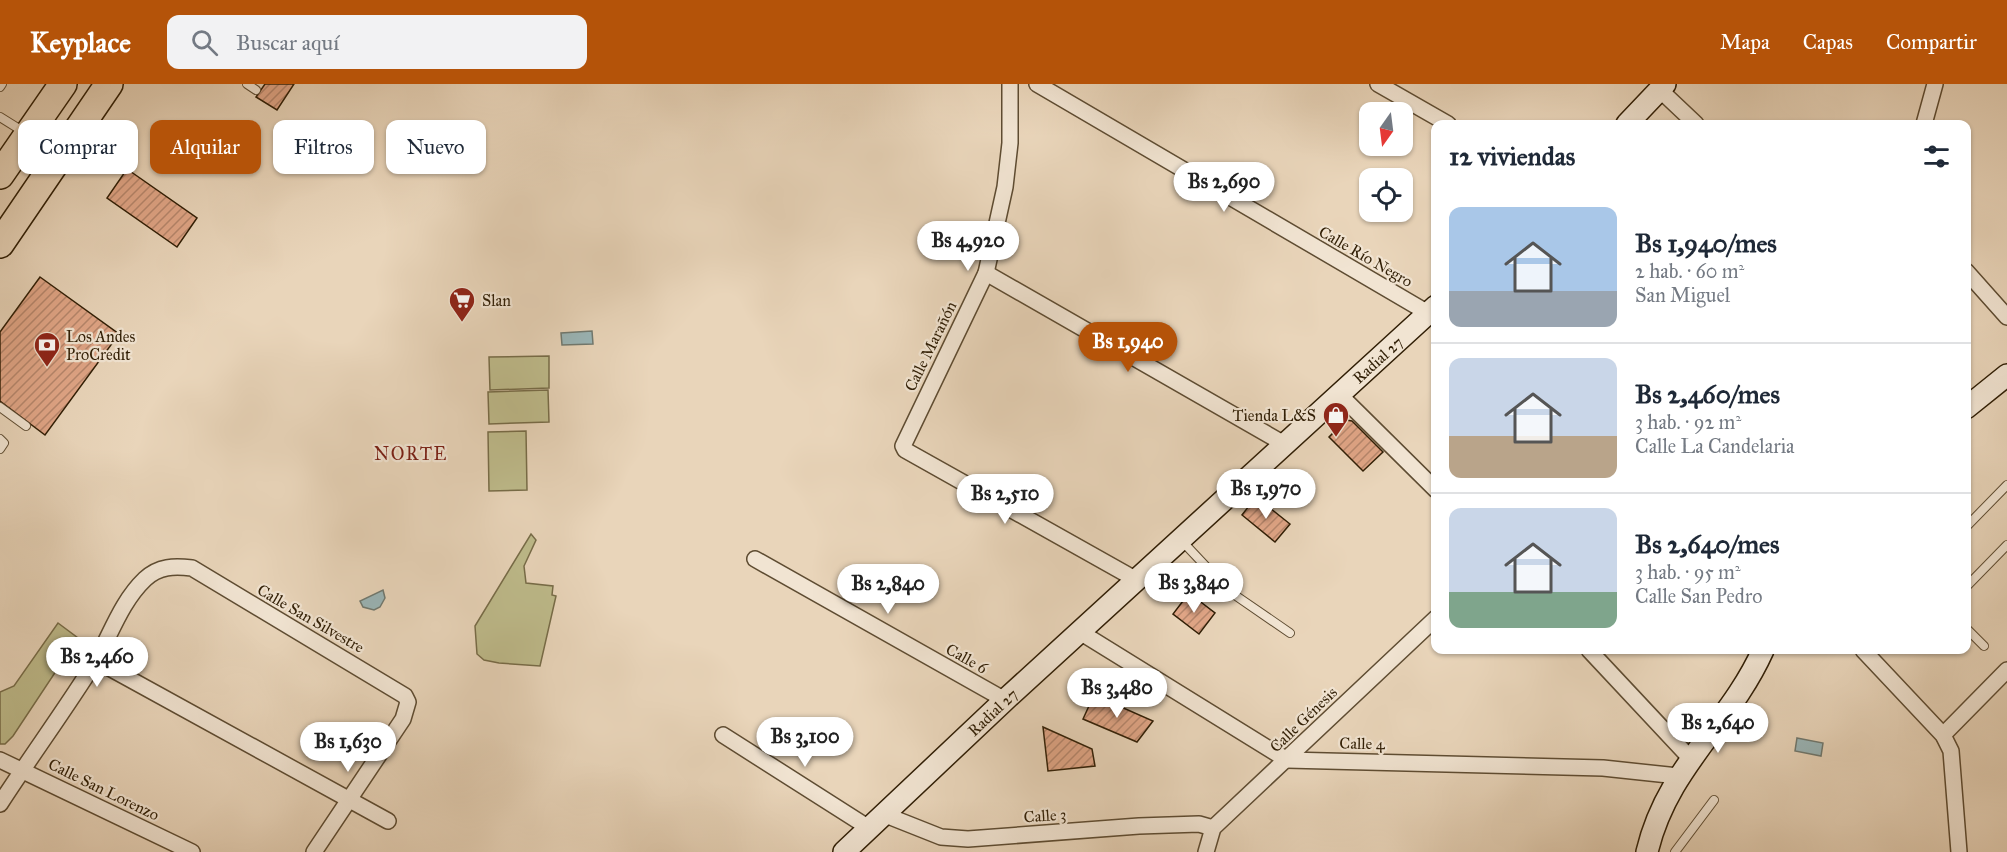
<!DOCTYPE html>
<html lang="es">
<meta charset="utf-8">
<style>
body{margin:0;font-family:"IM FELL Great Primer",serif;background:#f2f2f3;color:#1f2937;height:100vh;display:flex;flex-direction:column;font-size:22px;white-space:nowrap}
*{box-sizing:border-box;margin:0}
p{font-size:20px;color:#747a83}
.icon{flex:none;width:33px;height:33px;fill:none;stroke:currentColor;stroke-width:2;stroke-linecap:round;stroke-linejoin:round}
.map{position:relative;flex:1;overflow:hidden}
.drawer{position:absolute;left:1431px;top:36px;width:540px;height:534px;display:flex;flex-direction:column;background:#fff;border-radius:12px;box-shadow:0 2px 4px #0004}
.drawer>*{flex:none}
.hud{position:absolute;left:18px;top:36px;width:570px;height:54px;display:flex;gap:12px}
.needle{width:39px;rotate:194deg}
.tools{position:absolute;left:1359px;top:18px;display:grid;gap:12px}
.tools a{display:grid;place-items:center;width:54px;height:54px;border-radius:12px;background:#fff;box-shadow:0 2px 4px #0004;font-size:30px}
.price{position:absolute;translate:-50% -51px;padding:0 14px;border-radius:21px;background:#fff;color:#222;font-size:20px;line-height:39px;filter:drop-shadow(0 2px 3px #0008)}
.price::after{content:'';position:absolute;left:50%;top:36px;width:18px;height:14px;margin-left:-9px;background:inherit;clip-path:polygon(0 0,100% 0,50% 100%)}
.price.current{background:#b45309;color:#fff}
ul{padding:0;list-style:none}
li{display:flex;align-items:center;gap:18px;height:150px;padding:0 18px}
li+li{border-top:2px solid #e0e1e3}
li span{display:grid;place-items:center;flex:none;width:168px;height:120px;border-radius:12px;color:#555}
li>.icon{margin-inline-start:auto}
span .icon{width:72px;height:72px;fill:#fffc;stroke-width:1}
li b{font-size:26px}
h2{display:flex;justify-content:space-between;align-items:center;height:72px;padding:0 18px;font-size:26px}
.pill{padding:0 21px;border-radius:12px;background:#fff;box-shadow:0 2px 4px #0004;font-size:21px;line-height:54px}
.pill.current{background:#b45309;color:#fff}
header{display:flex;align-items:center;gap:36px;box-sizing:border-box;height:84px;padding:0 30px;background:#b45309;color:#fff}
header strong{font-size:28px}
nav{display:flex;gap:33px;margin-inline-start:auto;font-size:21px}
.search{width:420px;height:54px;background:#f2f2f3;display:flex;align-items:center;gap:15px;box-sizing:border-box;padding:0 21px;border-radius:12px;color:#747a83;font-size:22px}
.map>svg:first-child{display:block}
</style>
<header>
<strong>Keyplace</strong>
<div class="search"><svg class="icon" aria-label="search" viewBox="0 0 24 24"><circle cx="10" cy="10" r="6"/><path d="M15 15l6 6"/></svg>Buscar aquí</div>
<nav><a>Mapa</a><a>Capas</a><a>Compartir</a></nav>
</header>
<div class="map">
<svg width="2007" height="768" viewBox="0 0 2007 768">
<defs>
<pattern id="building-hatch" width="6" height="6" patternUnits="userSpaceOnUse" patternTransform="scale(1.5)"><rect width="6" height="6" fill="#e0a586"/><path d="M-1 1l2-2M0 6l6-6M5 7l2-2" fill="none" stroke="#b6866c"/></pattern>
</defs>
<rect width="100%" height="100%" fill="#e9d5ba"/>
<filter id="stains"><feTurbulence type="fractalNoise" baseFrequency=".00333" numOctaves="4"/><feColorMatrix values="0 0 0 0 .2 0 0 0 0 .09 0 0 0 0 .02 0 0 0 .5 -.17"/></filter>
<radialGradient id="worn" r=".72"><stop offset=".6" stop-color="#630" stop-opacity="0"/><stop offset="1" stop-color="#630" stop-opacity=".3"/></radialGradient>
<!-- green -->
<g fill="#bebb8b" stroke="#776c48" stroke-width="1.5">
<path d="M549,272V304L490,306L489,273Z"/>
<path d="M548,306L549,338L489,340L488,308Z"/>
<path d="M526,347L527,406L489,407L488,348Z"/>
<path d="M531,450L536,456L524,482L526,499L553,502L552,511L556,512L540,582L499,579L484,576L477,570L475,542Z"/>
<path d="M58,539L78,554L13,652L5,660H0V608L14,602Z"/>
</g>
<!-- water -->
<g fill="#9ab6b8" stroke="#707970" stroke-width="1.5">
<path d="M592,247L593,260L562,261L561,249Z"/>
<path d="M383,506L385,514L380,523L374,526L363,523L360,517Z"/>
<path d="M1797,654L1823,659L1821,672L1795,667Z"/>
</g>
<!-- building -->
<g fill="url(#building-hatch)" stroke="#301e05" stroke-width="1.5">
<path d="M265,0H294L277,26L256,13Z"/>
<path d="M127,85L197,134L177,163L107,114Z"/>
<path d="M40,193L119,250L45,351L0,317V248Z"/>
<path d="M1346,336L1352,337L1383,368L1363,387L1329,353Z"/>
<path d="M1256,413L1290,440L1275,458L1242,431Z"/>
<path d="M1189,509L1215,529L1199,550L1173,530Z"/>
<path d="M1094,611L1153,637L1137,658L1083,635Z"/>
<path d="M1043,643L1092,665L1095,682L1048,687Z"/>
</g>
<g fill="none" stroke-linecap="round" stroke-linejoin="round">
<!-- lane casing -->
<g stroke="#5e4c32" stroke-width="10">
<g id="lane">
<path d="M247,0L256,6"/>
<path d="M0,3L2,0"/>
<path d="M0,33L24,48"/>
<path d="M0,323L26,342"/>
<path d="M0,355L4,359L0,365"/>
<path d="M1966,443L2007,401"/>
<path d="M1181,456L1229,507L1290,549"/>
<path d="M1966,503L2007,461"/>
<path d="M1966,544L1984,562"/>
<path d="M1675,768L1714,716"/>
</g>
</g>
<!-- street casing -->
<g stroke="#5e4c32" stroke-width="18">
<g id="street">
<path d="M1010,0V59L1005,103L986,189L903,362L905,366L1135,495"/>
<path d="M1037,0L1428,229"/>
<path d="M1378,0L1448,40"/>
<path d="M1660,6L1696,40"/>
<path d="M1924,40L1935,0"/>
<path d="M1966,187L2007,233"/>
<path d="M986,189L1286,361"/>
<path d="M1340,311L1436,406"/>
<path d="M755,475L1005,616"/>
<path d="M1080,548L1287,676L1603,684L1678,692"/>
<path d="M1589,566L1691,675"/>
<path d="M1863,566L1943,651L1951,667L1959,768"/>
<path d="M95,576L388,737"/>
<path d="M723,651L869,744"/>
<path d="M1943,651L2007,586"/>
<path d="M0,676L192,768"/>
<path d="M0,720C31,672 65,626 95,578C111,550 121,518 145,495C159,482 174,482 192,484L405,612L408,618L403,635L314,768"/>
<path d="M883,730L941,753L968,755L1139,742L1199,740L1213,744"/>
<path d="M1206,768L1213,744L1436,534"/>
</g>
</g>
<!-- secondary casing -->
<g stroke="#301e05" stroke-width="24">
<g id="secondary">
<path d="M1627,40L1665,0"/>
<path d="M1966,324L2007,291"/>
<path id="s1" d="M844,768L1005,616L1436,222"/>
<path d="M1647,768C1667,683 1730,640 1763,566"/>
</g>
</g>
<!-- highway casing -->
<g stroke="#301e05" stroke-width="30">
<g id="highway">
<path d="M0,91L63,0"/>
<path d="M0,160L109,0"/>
</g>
</g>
<!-- lane -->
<use href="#lane" stroke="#f1e4d2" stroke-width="8"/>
<!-- street -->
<use href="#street" stroke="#f1e4d2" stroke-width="15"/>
<!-- secondary -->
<use href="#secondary" stroke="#f1e4d2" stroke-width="21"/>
<!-- highway -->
<use href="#highway" stroke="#e9d5ba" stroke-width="27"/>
</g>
<!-- icons -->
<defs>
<g id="supermarket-pin" transform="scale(1.35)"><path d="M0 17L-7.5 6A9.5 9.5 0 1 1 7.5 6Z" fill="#8f2418" stroke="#f1e4d2"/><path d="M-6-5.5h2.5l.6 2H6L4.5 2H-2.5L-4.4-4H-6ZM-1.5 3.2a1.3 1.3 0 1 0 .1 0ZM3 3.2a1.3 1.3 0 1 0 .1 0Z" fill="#fff"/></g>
<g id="bank-pin" transform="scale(1.35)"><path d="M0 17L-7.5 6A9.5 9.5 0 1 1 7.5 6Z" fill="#8f2418" stroke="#f1e4d2"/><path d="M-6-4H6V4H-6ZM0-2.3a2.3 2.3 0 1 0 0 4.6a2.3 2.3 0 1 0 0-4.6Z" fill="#fff"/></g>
<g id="shop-pin" transform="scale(1.35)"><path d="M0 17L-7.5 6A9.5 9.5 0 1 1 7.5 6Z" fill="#8f2418" stroke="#f1e4d2"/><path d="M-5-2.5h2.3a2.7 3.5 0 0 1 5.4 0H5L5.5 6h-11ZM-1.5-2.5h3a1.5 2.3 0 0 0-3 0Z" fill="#fff"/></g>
</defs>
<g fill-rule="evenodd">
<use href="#supermarket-pin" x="462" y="216"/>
<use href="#bank-pin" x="47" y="261"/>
<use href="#shop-pin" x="1336" y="331"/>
</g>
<g text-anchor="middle" stroke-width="4.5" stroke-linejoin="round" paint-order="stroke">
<!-- street labels -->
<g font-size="16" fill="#301e05" stroke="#f1e4d2">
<text transform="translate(1366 172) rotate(30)" y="6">Calle Río Negro</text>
<text transform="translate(930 262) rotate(-64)" y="6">Calle Marañón</text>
<text dy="6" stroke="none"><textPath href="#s1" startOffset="726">Radial 27</textPath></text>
<text transform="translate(311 534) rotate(30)" y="6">Calle San Silvestre</text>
<text transform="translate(967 574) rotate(29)" y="6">Calle 6</text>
<text dy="6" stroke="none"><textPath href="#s1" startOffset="204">Radial 27</textPath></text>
<text transform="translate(1303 635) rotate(-44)" y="6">Calle Génesis</text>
<text transform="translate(1362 659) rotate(1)" y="6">Calle 4</text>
<text transform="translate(104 705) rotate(26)" y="6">Calle San Lorenzo</text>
<text transform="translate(1045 731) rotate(-4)" y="6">Calle 3</text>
</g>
<!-- poi labels -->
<g font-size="16" fill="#301e05" stroke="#f1e4d2" text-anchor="start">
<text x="482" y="222">Slan</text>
<text x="66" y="258">Los Andes<tspan x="66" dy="18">ProCredit</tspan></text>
<text x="1316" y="337" text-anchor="end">Tienda L&amp;S</text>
</g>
<!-- neighbourhood labels -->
<g font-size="18" letter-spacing="1.5" fill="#7a1f14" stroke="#f1e4d2">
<text x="411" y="376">NORTE</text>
</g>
</g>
<rect width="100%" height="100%" filter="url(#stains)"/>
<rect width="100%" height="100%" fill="url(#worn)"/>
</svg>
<div class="tools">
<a><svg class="needle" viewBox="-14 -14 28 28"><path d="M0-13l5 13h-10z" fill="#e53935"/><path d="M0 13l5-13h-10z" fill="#747a83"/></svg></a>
<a><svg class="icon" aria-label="locate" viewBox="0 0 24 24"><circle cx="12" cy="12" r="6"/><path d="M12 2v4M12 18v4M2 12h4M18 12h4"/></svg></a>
</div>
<b class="price" style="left:1224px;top:129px">Bs 2,690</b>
<b class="price" style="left:968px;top:188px">Bs 4,920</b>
<b class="price current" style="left:1128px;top:289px">Bs 1,940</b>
<b class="price" style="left:1266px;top:436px">Bs 1,970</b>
<b class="price" style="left:1005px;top:441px">Bs 2,510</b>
<b class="price" style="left:1194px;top:530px">Bs 3,840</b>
<b class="price" style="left:888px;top:531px">Bs 2,840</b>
<b class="price" style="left:97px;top:604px">Bs 2,460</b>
<b class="price" style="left:1117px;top:635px">Bs 3,480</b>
<b class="price" style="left:1718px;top:670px">Bs 2,640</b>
<b class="price" style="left:805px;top:684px">Bs 3,100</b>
<b class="price" style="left:348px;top:689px">Bs 1,630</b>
<div class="hud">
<a class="pill">Comprar</a>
<a class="pill current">Alquilar</a>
<a class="pill">Filtros</a>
<a class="pill">Nuevo</a>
</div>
<section class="drawer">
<h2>12 viviendas<svg class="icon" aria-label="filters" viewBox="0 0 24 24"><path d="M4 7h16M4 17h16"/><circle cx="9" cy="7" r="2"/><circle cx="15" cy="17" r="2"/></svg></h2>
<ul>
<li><span style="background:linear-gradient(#a9c7e8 70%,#9aa5b1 0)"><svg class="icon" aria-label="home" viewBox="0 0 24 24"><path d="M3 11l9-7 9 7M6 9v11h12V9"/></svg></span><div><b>Bs 1,940/mes</b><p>2 hab. · 60 m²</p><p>San Miguel</p></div></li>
<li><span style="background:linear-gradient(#c9d6e8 65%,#b9a48a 0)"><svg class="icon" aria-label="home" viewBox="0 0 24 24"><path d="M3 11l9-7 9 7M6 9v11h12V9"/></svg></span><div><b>Bs 2,460/mes</b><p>3 hab. · 92 m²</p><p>Calle La Candelaria</p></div></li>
<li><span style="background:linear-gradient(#c9d6e8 70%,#7fa58c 0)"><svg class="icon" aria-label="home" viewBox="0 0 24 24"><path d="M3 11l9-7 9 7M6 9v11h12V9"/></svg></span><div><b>Bs 2,640/mes</b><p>3 hab. · 95 m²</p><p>Calle San Pedro</p></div></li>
</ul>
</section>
</div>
